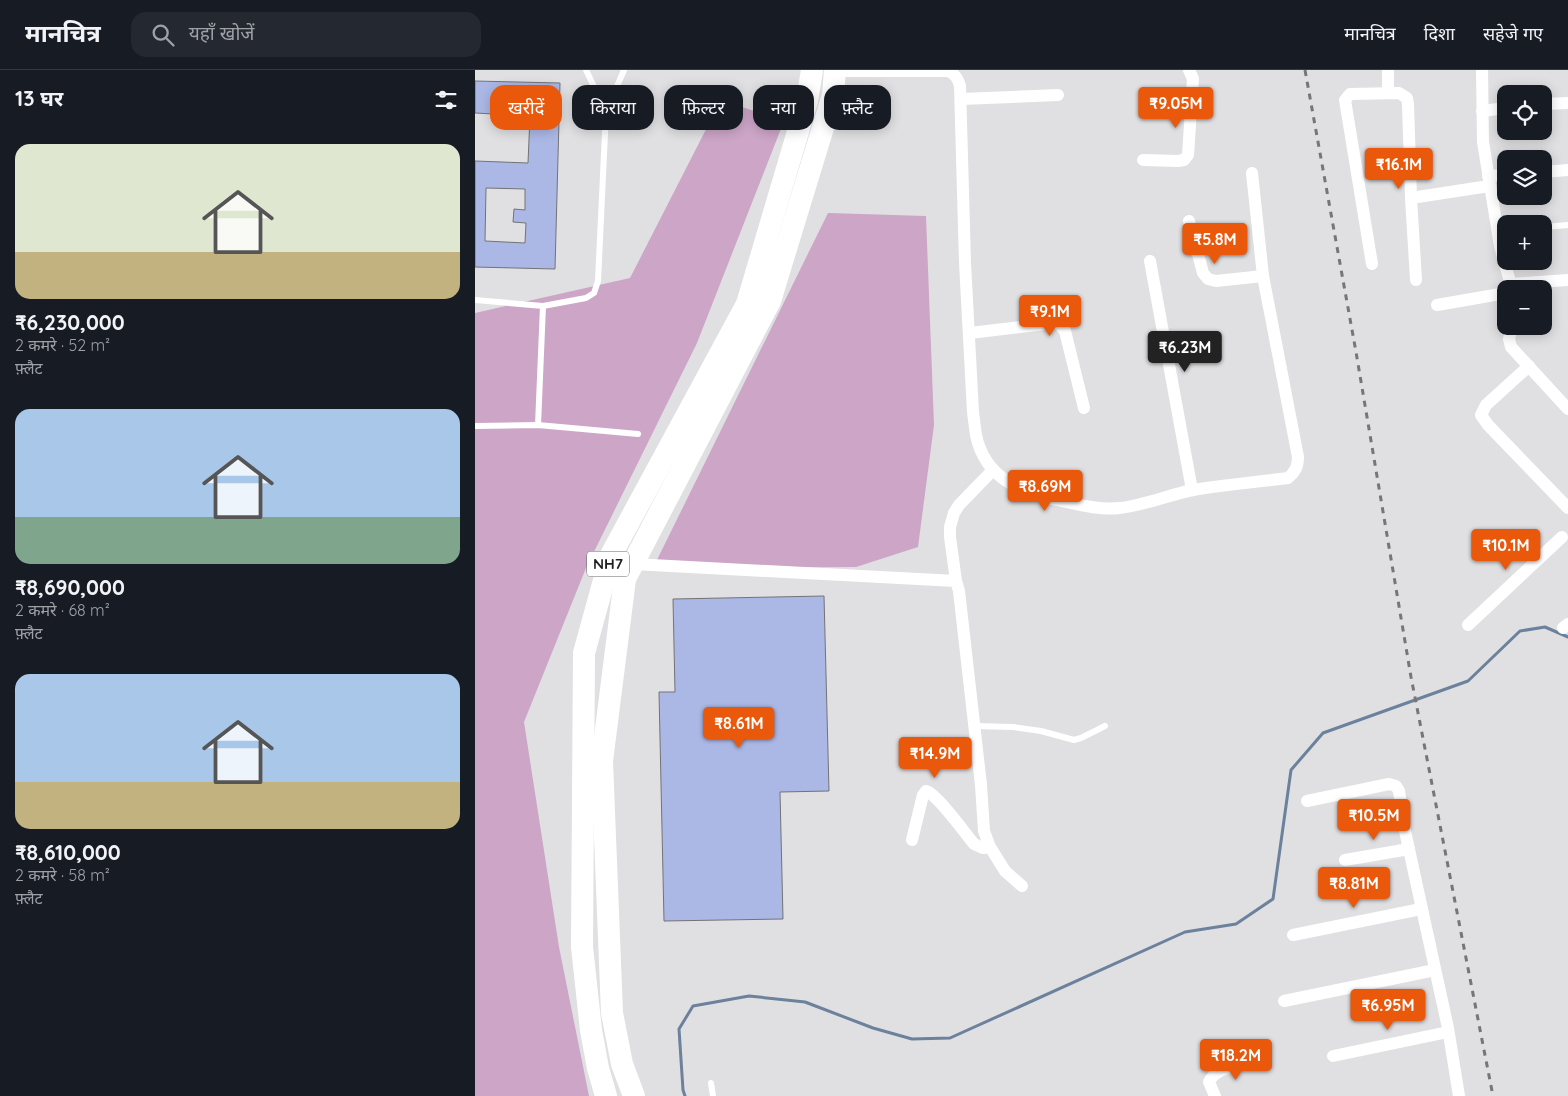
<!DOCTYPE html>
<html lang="hi">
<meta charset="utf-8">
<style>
body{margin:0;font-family:Quicksand,"Noto Sans Devanagari",sans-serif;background:#242831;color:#f1f3f6;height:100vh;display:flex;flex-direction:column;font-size:19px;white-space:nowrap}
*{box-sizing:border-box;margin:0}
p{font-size:16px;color:#9ea1a6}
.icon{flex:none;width:28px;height:28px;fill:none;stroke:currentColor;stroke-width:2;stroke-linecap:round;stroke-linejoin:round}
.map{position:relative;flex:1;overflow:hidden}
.panel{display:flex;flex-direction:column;background:#171b24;width:475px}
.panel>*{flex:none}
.banner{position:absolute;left:15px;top:15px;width:475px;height:45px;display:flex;gap:10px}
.fabs{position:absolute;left:1022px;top:15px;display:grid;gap:10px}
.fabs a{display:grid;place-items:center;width:55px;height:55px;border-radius:10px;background:#171b24;box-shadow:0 2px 12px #0003;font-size:25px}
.price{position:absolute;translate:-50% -42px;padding:0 11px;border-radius:5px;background:#ea580c;color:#fff;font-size:16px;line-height:32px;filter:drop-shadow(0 1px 2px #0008)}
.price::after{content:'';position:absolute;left:50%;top:30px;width:15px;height:11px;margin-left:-8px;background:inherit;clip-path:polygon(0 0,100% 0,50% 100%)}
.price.current{background:#222;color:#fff}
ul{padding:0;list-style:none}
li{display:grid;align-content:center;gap:10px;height:265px;padding:0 15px}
li span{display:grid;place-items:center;height:155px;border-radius:15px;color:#555}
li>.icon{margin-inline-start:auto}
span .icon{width:90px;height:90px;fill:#fffc;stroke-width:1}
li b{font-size:21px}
h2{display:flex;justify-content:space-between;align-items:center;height:60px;padding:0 15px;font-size:21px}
.tag{padding:0 18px;border-radius:15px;background:#171b24;box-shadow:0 2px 12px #0003;font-size:18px;line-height:45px}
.tag.current{background:#ea580c;color:#fff}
header{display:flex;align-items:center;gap:30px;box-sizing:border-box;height:70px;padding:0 25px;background:#171b24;border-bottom:1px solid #363941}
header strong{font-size:24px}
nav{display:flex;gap:28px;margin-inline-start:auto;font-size:18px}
.search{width:350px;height:45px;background:#242831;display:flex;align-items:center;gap:12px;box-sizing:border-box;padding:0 18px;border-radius:15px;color:#9ea1a6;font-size:19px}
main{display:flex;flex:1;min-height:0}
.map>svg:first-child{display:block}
</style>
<header>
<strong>मानचित्र</strong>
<div class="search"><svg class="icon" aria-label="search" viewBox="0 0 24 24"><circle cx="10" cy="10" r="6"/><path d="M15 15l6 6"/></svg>यहाँ खोजें</div>
<nav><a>मानचित्र</a><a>दिशा</a><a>सहेजे गए</a></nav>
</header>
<main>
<section class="panel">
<h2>13 घर<svg class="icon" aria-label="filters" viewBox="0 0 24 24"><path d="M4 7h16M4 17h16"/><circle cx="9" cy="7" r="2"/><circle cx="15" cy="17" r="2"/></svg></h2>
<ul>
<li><span style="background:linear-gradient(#dfe7d0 70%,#c2b280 0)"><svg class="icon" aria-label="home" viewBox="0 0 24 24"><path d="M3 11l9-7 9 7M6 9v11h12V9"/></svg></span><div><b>₹6,230,000</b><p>2 कमरे · 52 m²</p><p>फ़्लैट</p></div></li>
<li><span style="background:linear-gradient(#a9c7e8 70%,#7fa58c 0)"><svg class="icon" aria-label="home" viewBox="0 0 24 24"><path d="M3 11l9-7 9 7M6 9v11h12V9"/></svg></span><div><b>₹8,690,000</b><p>2 कमरे · 68 m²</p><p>फ़्लैट</p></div></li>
<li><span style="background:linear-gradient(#a9c7e8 70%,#c2b280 0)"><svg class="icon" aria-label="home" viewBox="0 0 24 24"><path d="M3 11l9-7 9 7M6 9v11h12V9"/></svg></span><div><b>₹8,610,000</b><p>2 कमरे · 58 m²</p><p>फ़्लैट</p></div></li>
</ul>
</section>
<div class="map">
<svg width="1093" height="1026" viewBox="0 0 1093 1026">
<rect width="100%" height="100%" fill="#e0e0e3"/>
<!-- green -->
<g fill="#cca5c7">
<path d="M246,30L309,51L222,273L111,498L49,652L84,877L114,1026H0V243L155,208Z"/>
<path d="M353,143L451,146L459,355L443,477L381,497L178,498Z"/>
</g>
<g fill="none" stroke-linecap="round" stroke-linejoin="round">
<!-- stream -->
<path stroke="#6b819c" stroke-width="3" d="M210,1026L208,1020L204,959L218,936L274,926L330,932L398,958L437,969L475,968L710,862L761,854L798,829L816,700L848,663L993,611L1045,561L1070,557L1093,567"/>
</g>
<!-- building -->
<g fill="#abb8e5" stroke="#737376" fill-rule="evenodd">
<path d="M0,11L85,13L80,199L0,197V91L53,93L55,46L0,43ZM11,118L50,119V140L39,139L38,152L51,153L50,173L10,171Z"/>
<path d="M349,526L354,721L305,722L308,849L189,851L184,622H200L198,529Z"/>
</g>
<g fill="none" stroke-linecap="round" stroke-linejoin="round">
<!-- lane -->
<g stroke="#fff" stroke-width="6">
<path d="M111,0L131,42"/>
<path d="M1069,157L1093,155"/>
<path d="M0,230L68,236L111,228L119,223L123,211L131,42L149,0"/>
<path d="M63,355L68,236"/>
<path d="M0,356L63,355L163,364"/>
<path d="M499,656L538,657L566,661L599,670L606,668L630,656"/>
<path d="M236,1013L238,1026"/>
</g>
<!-- street -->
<g stroke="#fff" stroke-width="12">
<path d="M1007,0L1008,72L1025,176L1037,219"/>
<path d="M360,1H473C480,4 483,8 485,16L490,193L498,342C499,350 500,358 501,365C510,411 552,425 592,432C609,436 627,440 645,438C670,435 693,425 718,420C749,415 781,412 813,408C820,402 823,397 823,387L788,206L777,103"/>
<path d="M913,22V0"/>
<path d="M486,29L583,25"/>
<path d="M1069,34L1093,33"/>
<path d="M1007,41L1031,38"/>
<path d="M668,90L703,91L709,90L713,85L718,9L714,0"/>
<path d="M1069,102L1093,100"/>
<path d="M1013,106L1031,105"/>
<path d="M714,151L728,203L733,209L741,211L788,206"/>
<path d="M675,191L717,420"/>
<path d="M897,194L870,30L875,24L924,23L932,28L933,34L936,128"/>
<path d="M941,210L936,128L1014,116"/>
<path d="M1036,214L1093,210"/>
<path d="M962,235L1031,223"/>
<path d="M1037,256L1034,269L1036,277L1093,339"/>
<path d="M495,263L579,253L584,254L590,261L609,338"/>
<path d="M1054,296L1011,335L1006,345L1013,355L1093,438"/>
<path d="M158,494L481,511L484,521L506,715L509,761L515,777L530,801L547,816"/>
<path d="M481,511L475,467V457L479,443L484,435L518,400"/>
<path d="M993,555L1087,467"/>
<path d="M1088,558L1093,554"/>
<path d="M832,731L914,714L921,716L924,721L930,761L973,958L984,1026"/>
<path d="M437,770L448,725L451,721C463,725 489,762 499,774L508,778L515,777"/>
<path d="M870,790L934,779"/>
<path d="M818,865L946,839"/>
<path d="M809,931L960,900"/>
<path d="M858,986L973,962"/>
<path d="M740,1026L734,1012C740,998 762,996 775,992"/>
</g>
<!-- highway -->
<g stroke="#fff" stroke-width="22">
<path d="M131,1026L123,998L116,960L107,877L109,583L136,485L272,234L332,31L337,0"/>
<path d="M159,1026L147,994L137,943L127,691L150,509L295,231L358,25L360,0"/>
</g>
<!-- rail -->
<path stroke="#767578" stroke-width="3" stroke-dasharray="6 6" stroke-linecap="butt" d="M830,0L881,282L936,607L1018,1026"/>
</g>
<g text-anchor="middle" stroke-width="4.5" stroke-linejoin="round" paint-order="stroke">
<!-- shield labels -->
<rect fill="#fff" stroke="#636264" stroke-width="1" x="112" y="481.5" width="42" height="25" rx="4"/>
<g font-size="15" font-weight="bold" fill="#201f21">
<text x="133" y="499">NH7</text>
</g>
</g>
</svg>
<div class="fabs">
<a><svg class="icon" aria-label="locate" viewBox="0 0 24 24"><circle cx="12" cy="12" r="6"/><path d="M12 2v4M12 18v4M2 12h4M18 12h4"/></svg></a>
<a><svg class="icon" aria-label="layers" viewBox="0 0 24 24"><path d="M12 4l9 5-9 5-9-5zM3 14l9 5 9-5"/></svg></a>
<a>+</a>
<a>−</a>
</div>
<b class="price" style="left:701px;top:59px">₹9.05M</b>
<b class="price" style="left:924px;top:120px">₹16.1M</b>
<b class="price" style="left:740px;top:195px">₹5.8M</b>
<b class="price" style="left:575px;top:267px">₹9.1M</b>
<b class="price current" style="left:710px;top:303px">₹6.23M</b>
<b class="price" style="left:570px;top:442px">₹8.69M</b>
<b class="price" style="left:1031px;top:501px">₹10.1M</b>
<b class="price" style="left:264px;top:679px">₹8.61M</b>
<b class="price" style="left:460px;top:709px">₹14.9M</b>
<b class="price" style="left:899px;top:771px">₹10.5M</b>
<b class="price" style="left:879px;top:839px">₹8.81M</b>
<b class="price" style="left:913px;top:961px">₹6.95M</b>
<b class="price" style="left:761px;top:1011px">₹18.2M</b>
<div class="banner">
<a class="tag current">खरीदें</a>
<a class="tag">किराया</a>
<a class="tag">फ़िल्टर</a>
<a class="tag">नया</a>
<a class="tag">फ़्लैट</a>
</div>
</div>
</main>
